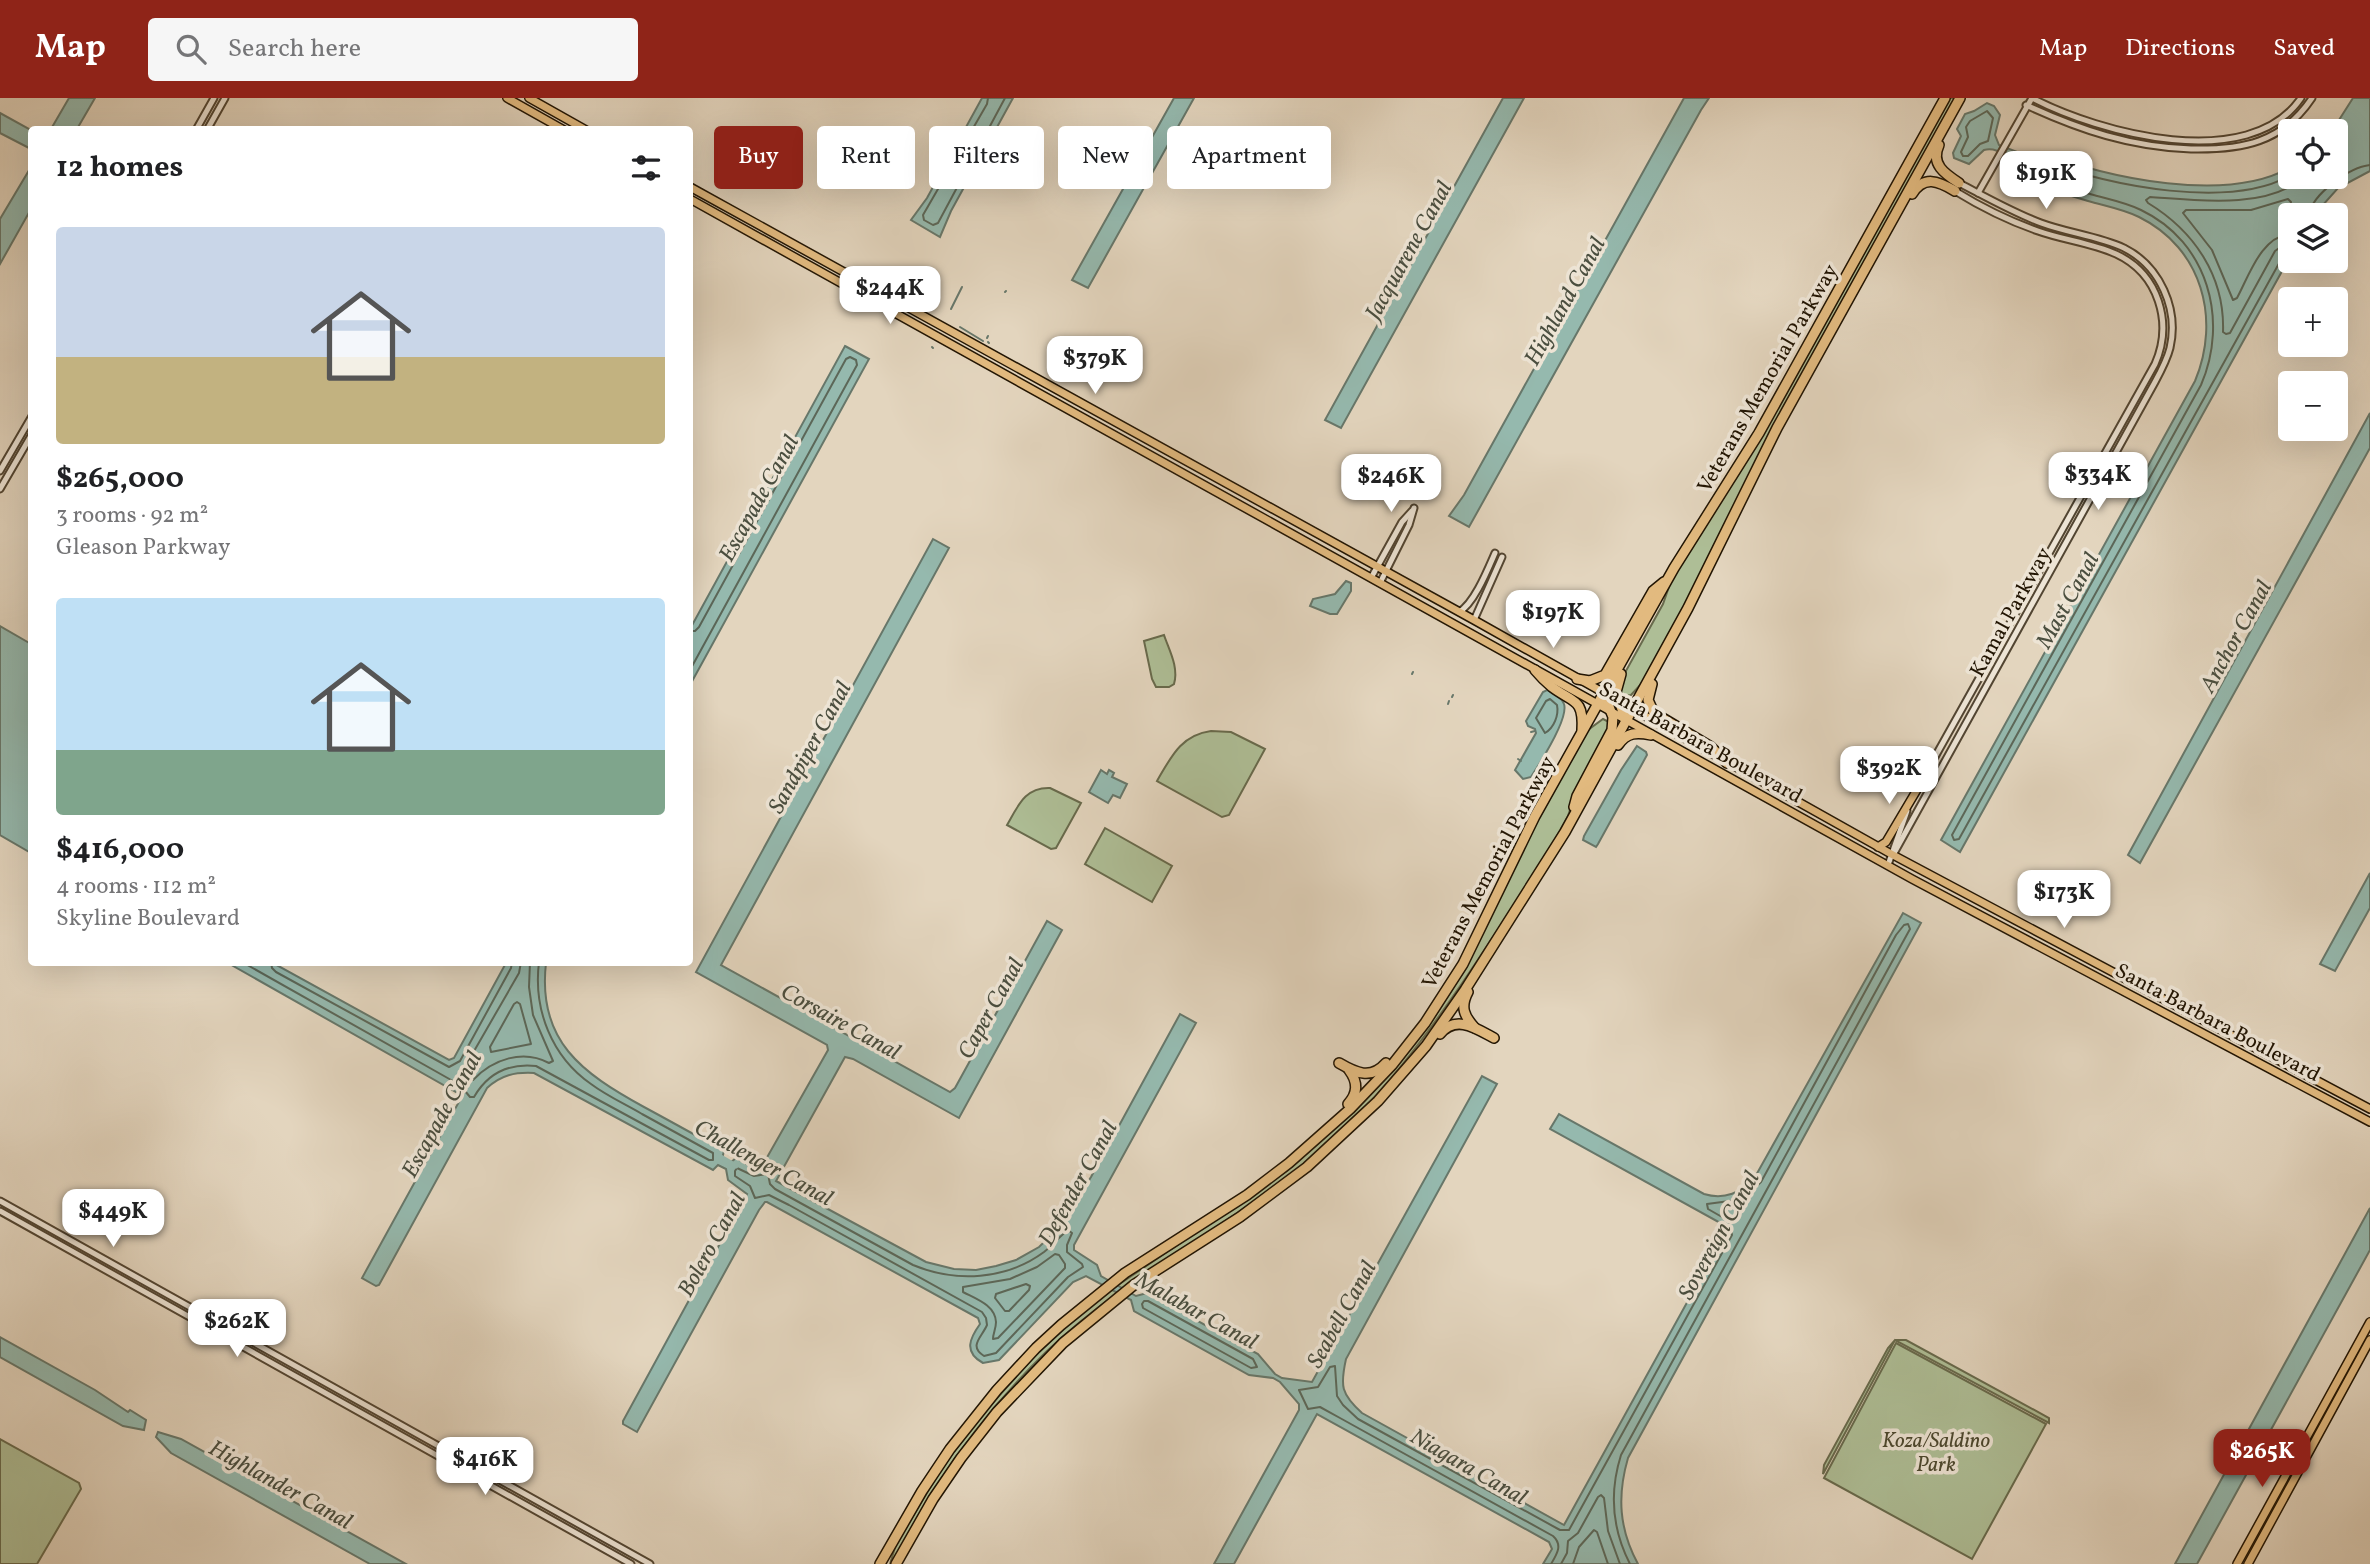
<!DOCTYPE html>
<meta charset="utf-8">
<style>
body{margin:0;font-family:Vollkorn,serif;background:#f6f6f6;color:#202124;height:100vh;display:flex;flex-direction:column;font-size:26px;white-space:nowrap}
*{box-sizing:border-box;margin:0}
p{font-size:23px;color:#757577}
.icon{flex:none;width:38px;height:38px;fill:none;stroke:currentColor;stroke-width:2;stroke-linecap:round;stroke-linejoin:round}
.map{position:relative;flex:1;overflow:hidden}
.drawer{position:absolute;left:28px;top:28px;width:665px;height:840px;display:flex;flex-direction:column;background:#fff;border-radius:7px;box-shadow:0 7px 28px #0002}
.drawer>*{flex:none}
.guide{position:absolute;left:714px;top:28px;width:665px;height:63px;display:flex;gap:14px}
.fabs{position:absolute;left:2278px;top:21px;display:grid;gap:14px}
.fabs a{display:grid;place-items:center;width:70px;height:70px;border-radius:7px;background:#fff;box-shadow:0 7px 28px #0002;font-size:35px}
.price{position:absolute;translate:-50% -60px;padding:0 16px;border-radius:14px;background:#fff;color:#222;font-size:23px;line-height:46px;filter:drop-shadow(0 2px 4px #0008)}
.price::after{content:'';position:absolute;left:50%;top:42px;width:21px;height:16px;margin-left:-10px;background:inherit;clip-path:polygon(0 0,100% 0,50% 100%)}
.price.current{background:#8f2418;color:#fff}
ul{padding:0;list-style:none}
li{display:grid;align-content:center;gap:14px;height:371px;padding:0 28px}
li span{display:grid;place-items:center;height:217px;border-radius:7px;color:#555}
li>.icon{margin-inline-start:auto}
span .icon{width:126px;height:126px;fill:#fffc;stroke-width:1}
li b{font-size:30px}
h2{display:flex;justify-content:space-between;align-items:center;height:84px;padding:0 28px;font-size:30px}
.tag{padding:0 24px;border-radius:7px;background:#fff;box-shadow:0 7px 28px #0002;font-size:24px;line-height:63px}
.tag.current{background:#8f2418;color:#fff}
header{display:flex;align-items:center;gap:42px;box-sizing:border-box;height:98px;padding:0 35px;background:#8f2418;color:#fff}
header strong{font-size:33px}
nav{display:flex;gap:38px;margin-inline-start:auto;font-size:24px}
.search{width:490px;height:63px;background:#f6f6f6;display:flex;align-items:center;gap:18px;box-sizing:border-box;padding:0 24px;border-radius:7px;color:#757577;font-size:26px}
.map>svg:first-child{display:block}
</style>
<header>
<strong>Map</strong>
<div class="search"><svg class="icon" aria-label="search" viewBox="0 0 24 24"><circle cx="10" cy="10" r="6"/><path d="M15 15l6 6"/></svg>Search here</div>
<nav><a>Map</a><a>Directions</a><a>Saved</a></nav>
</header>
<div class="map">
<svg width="2370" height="1466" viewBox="0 0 2370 1466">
<rect width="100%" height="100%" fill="#e3d5be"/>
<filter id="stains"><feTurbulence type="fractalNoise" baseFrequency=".00286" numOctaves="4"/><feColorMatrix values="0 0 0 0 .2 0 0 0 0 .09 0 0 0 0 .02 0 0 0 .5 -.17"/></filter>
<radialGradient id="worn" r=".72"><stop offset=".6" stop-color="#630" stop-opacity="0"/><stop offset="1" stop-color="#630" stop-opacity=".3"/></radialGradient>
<!-- green -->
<g fill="#aebe96" stroke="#686a4c" stroke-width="2">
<path d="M1949,0H1955L1775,326L1691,495L1643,584L1631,597L1622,599L1619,595L1622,580L1663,506L1671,483Z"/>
<path d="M1164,537C1169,552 1179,569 1174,586L1169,589H1156L1152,581L1144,543Z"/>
<path d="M1603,621L1609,624L1608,634L1575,696L1568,718L1552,747C1532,780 1511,812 1489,845C1432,932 1378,1008 1295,1074C1213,1137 1121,1182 1046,1254C1004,1295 967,1340 936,1389C922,1411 905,1450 890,1466L896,1446L939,1375L972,1328L1033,1260L1068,1226L1118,1187L1287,1073L1355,1012L1390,975L1431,924L1464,873L1533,731L1588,632Z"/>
<path d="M1211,633L1231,634L1265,651L1229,717L1222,719L1157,683C1171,659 1181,637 1211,633Z"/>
<path d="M1050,690L1081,705L1056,750L1051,751L1007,727C1018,708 1025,689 1050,690Z"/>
<path d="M1105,730L1172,768L1152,804L1085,766Z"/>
<path d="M1895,1242H1906L2049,1320V1325L1895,1242L1823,1376L1824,1367L1888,1250Z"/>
<path d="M1896,1245L2046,1326L1972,1461L1824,1380Z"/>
<path d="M0,1341L79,1385L81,1391L37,1466H0Z"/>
</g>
<!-- water -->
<g fill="#95b9ae" stroke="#67776a" stroke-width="2">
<path d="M69,0H95L77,31H51Z"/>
<path d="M982,0H1013L951,113L940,139L911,122L927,100Z"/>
<path d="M1174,0H1194L1088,190L1072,182Z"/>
<path d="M1503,0H1524L1341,330L1325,322Z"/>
<path d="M1684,0H1709L1701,12L1469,429L1449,418L1464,397Z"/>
<path d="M2353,0H2370V73L2338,90L2314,117H2291V157L1960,754L1941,742L2195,283C2221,221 2202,150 2139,119C2123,111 2105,108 2088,103C2067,97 2048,90 2028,82L2029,76L2027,72L2006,61C2003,53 1992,50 1984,52L1969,66L1954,60L1953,55L1961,38L1957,31L1965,16L1974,13L1987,5L1994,8L2000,17L1995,37L1999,47L2035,61L2039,60L2043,55C2107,80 2228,106 2291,69V79H2336V33H2332Z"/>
<path d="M0,15L31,32V51L0,35Z"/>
<path d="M31,69V111L0,166V121Z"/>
<path d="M845,248L869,261L690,587V531Z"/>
<path d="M2370,315V350L2140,765L2128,757Z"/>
<path d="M933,441L949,450L721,867L950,994L955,990L1047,823L1062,832L959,1020L853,961L845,959L776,1083L926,1164L954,1171L976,1172L996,1168L1016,1162L1039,1149L1061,1128L1091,1079L1180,916L1196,925L1074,1147V1152L1097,1167L1101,1178L1136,1198L1147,1195L1258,1256L1275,1276L1282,1280L1312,1284L1482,978L1497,986L1346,1261C1340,1288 1341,1296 1362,1315L1564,1427L1726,1134L1724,1127L1550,1031L1559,1016L1704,1096C1724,1102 1742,1095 1755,1079L1903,815L1921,825L1628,1360C1617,1398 1619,1431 1638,1466H1543L1552,1451L1549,1444L1317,1316L1234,1466H1214L1299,1312V1306L1280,1284L1273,1280L1249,1277L1134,1213L1131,1202L1086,1178L1073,1184L999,1262L983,1265C963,1254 970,1240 980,1226L978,1220L767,1104H765L759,1112L637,1334L623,1326V1323L747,1096L728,1082L726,1071L718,1067L713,1072L534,975C515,974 501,977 487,990L379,1187L376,1188L362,1180L460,1002L461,997L228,865H273L449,962L454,960L506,865H546C537,943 582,975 644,1009C670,1023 697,1038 724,1053L722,1061L730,1065L736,1060L755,1071L761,1070L828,952L827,947L696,874Z"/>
<path d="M1346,483L1351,485V493L1337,516H1330L1310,508L1313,501L1335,496Z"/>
<path d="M0,528L31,546V755L0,737Z"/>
<path d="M1547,592C1553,595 1562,599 1564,606C1569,621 1540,665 1531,679L1523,681L1515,672L1536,635L1535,631L1528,628L1526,623L1543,594Z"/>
<path d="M1637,648L1646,654L1647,657L1598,746L1596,749L1583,742L1584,738L1621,672Z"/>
<path d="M1101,672L1107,676L1109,672L1114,675L1112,679L1127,686L1120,700L1113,697L1108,705L1089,694Z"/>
<path d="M2370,775V810L2335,873L2320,866Z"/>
<path d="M2370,1110V1152L2197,1466H2175Z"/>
<path d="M0,1239L95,1292L128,1314L130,1312L146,1322L144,1332L123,1328L0,1259Z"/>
<path d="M158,1334L181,1341L406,1466H370L171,1355L156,1339Z"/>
</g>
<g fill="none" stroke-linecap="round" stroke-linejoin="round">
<!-- shore -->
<g stroke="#5c6758" stroke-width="2">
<path d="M988,0L987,6L923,117L924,122L933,127L938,125L1005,0"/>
<path d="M1987,13L1993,20L1988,43L1980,46L1968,58H1963L1961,54L1968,39L1966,29L1970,23Z"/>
<path d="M2291,77C2232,112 2108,88 2047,64L2036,70L2039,79C2056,85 2072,91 2090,96C2107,101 2125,104 2141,112C2208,144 2229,222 2201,287L1952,737L1954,742L1959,741L2282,160L2291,155"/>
<path d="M2309,117C2312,96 2350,69 2370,67"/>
<path d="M2291,124L2289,114L2291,104L2288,101L2251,112H2186L2183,115L2212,152L2233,202L2237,200C2249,178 2261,138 2291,136"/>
<path d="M2291,146L2282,148L2275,153L2230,235L2226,236L2223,234C2225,178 2194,133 2148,105L2146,102L2150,99C2194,102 2268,112 2303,79"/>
<path d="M690,533H695L699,529L846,261L850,259L856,262L857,267L690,572"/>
<path d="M1550,601L1557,607C1559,617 1554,630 1545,635L1536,620L1546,603Z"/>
<path d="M242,864L460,987L470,999H474C488,975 508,965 536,968L709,1062H713V1055C689,1042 666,1029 642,1016C625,1006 607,998 591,986C552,959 533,912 539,864"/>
<path d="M271,864L272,870L276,874L449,969L460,963L511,870L512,864"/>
<path d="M521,864L519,875L462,974L463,978L470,982H473C493,961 523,951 549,965L553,963L533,917L529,889L530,864"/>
<path d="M517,904L520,906L531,946L491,954L490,949L514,906Z"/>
<path d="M737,1070L754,1078L768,1076L770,1086L775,1091L913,1167C956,1185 1006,1182 1044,1154C1053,1147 1060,1138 1068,1132L1072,1135L1067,1147V1154L1082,1166L1083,1169L1068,1179L996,1255L984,1258C968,1248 982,1239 987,1227L986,1220L982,1214L789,1107L769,1097L755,1100L750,1088L735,1078V1073Z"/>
<path d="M1055,1156L1059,1157L1065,1166V1170L998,1240L993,1241C993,1235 996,1231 996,1224C995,1207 976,1201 963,1194V1189L1010,1181L1037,1169Z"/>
<path d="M1026,1186L1030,1188L1029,1192L1009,1213H1005L995,1200L996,1196Z"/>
<path d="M1144,1203H1148L1253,1261L1257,1269L1251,1270L1143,1210L1142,1206Z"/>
<path d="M1551,1466C1557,1456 1563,1447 1553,1438L1340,1320L1320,1309L1308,1311L1299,1292L1318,1289L1330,1269L1335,1268L1337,1298L1343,1307L1358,1321L1560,1432H1569L1732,1137L1729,1123L1708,1111L1707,1106L1737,1102L1747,1097L1761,1084L1896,837L1904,827L1908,826L1910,831L1621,1357C1609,1395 1612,1431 1630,1466"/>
<path d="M1561,1466L1567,1455L1568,1443L1578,1435L1598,1399L1601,1397L1604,1400L1608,1433L1620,1466"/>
<path d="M1573,1466L1579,1449L1594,1432L1597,1434L1608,1466"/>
</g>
<!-- stream -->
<g stroke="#67776a" stroke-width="2">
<path d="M1005,194L1006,193"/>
<path d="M951,211L962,189"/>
<path d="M960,229L983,243"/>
<path d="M987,240L988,238"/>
<path d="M988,244L989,245"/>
<path d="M932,249L933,250"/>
<path d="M1412,576L1413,574"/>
<path d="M1452,599L1453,597"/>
<path d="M1448,606L1449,603"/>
<path d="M1531,634L1535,633"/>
<path d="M1518,661L1521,663"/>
</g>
<!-- canal -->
<path stroke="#95b9ae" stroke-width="5" d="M717,1057L736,1068"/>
<!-- minor casing -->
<g stroke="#524532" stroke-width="9">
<g id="minor">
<path d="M2026,7C2080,32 2131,49 2191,51C2242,52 2282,45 2312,0"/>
<path d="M196,32L214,0"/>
<path d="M207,32L225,0"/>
<path d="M1978,95L2032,0C2099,35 2249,76 2301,0"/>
<path d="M0,373L32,318"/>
<path d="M0,391L32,336"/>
<path d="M1371,480L1402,424L1412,413"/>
<path d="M1380,485L1409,427L1414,410"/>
<path d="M1459,514C1474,506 1488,471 1495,455"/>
<path d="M1474,522L1502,459"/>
<path d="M1917,691L2155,266C2173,225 2159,176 2116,156C2092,145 2063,142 2038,133C2009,123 1981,109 1955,93"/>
<path d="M1893,757L2155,284C2161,273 2167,262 2170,250C2179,211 2160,168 2124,150C2098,138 2068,135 2041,125C2012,114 1986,99 1959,85"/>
<path d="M1888,767L1907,713"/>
<path d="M0,1103L650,1466"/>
<path d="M0,1113L631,1466"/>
</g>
</g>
<!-- major casing -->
<g stroke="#221503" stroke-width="10">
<g id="major">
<path d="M507,0L564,32"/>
<path d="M529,0L586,32"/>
<path d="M690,89L1474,522L1893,757L2370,1011"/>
<path d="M690,101L1912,781L2370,1024"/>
<path d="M1878,749L1886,744L1918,690"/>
<path d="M2237,1466L2370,1224"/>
<path d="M2248,1466L2370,1242"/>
</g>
</g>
<!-- highway casing -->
<g stroke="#221503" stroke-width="12">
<g id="highway">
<path d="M1939,47C1930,66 1945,76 1959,85"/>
<path d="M1912,96C1924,77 1938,83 1955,93"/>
<path d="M1535,572C1540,578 1546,584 1552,589C1573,605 1584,600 1582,632"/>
<path d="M1621,576L1616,594L1626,623"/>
<path d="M1577,581L1590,583L1605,577L1653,493L1664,484"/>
<path d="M1652,586L1648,602L1654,615L1711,649L1727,665"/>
<path d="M1618,647C1627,634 1637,634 1651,637"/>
<path d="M1574,709L1577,698L1612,632L1613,619L1604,596"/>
<path d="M1468,894C1460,909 1464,918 1475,930"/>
<path d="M1440,936C1456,916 1477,931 1494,940"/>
<path d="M1339,965C1356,975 1371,982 1386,965"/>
<path d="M1348,1006C1358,995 1358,984 1349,972"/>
<path d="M880,1466L922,1393L950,1351L997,1292L1036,1250L1061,1227L1125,1175L1247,1097L1289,1065L1350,1011L1392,967L1425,925L1463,866L1535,718L1582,634L1674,470L1759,335L1945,0"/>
<path d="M896,1466L933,1401L961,1360L997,1314L1063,1245L1135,1186L1240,1119L1307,1069L1378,1003L1426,948L1465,892L1565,734L1688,510L1777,330L1960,0"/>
</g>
</g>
<!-- minor -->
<use href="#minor" stroke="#ede4d5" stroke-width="5"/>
<!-- major -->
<use href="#major" stroke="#e2ba7f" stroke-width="7"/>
<!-- highway -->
<use href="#highway" stroke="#e2ba7f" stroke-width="9"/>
</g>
<g text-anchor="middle" stroke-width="7" stroke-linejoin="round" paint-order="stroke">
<!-- street labels -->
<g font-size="21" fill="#221503" stroke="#ede4d5">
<text transform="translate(1767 280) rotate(-60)" y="7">Veterans Memorial Parkway</text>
<text transform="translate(2010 514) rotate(-61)" y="7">Kamal Parkway</text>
<text transform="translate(1701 644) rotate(29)" y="7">Santa Barbara Boulevard</text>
<text transform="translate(1488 774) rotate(-62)" y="7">Veterans Memorial Parkway</text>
<text transform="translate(2218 924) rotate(28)" y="7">Santa Barbara Boulevard</text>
</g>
<!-- park labels -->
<g font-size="21" font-style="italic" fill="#4c482f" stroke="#ede4d5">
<text x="1936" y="1349">Koza/Saldino<tspan x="1936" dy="24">Park</tspan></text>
</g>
<!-- water labels -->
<g font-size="23" font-style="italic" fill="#4a4e3f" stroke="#ede4d5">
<text transform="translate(1408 152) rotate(-61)" y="8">Jacquarene Canal</text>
<text transform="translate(1564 203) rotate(-61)" y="8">Highland Canal</text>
<text transform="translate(758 400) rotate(-61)" y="8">Escapade Canal</text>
<text transform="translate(2067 502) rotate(-61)" y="8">Mast Canal</text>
<text transform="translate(2235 538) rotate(-61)" y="8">Anchor Canal</text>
<text transform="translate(809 649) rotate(-61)" y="8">Sandpiper Canal</text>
<text transform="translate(990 910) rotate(-61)" y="8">Caper Canal</text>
<text transform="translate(841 923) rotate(29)" y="8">Corsaire Canal</text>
<text transform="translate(441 1016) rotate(-61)" y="8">Escapade Canal</text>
<text transform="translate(764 1064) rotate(29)" y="8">Challenger Canal</text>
<text transform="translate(1077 1085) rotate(-61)" y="8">Defender Canal</text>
<text transform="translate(1718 1137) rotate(-61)" y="8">Sovereign Canal</text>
<text transform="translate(711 1146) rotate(-61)" y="8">Bolero Canal</text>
<text transform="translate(1197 1212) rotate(29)" y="8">Malabar Canal</text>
<text transform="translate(1341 1216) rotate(-61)" y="8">Seabell Canal</text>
<text transform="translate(1469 1368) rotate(30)" y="8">Niagara Canal</text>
<text transform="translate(281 1386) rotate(29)" y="8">Highlander Canal</text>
</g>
</g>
<rect width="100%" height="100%" filter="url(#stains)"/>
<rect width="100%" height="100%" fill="url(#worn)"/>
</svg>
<div class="fabs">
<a><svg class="icon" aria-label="locate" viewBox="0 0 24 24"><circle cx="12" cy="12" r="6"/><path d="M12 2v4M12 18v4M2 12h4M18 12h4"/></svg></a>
<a><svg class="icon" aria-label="layers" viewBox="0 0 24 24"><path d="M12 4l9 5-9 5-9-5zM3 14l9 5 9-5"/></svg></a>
<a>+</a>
<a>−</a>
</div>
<b class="price" style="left:2046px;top:113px">$191K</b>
<b class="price" style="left:890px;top:228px">$244K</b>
<b class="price" style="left:1095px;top:298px">$379K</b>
<b class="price" style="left:2098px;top:414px">$334K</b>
<b class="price" style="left:1391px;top:416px">$246K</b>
<b class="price" style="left:1553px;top:552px">$197K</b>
<b class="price" style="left:1889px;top:708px">$392K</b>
<b class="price" style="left:2064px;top:832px">$173K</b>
<b class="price" style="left:113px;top:1151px">$449K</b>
<b class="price" style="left:237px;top:1261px">$262K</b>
<b class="price current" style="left:2262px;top:1391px">$265K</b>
<b class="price" style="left:485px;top:1399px">$416K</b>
<div class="guide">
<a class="tag current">Buy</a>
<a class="tag">Rent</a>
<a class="tag">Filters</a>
<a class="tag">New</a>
<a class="tag">Apartment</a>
</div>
<section class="drawer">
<h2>12 homes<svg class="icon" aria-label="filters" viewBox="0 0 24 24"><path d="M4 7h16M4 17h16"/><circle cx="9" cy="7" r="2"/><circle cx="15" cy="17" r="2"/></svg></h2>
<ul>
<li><span style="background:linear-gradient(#c9d6e8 60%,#c2b280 0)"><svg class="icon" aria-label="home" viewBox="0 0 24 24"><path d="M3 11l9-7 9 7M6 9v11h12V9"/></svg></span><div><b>$265,000</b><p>3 rooms · 92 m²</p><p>Gleason Parkway</p></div></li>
<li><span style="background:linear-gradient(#bfe0f5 70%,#7fa58c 0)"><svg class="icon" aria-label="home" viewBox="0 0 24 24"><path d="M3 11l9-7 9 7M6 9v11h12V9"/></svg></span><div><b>$416,000</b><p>4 rooms · 112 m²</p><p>Skyline Boulevard</p></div></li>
</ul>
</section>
</div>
